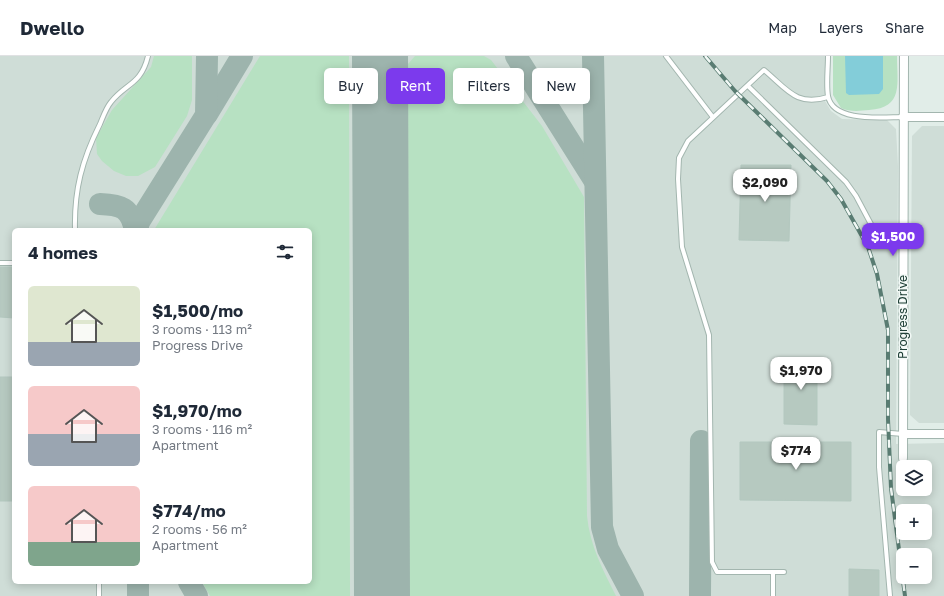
<!DOCTYPE html>
<meta charset="utf-8">
<style>
body{margin:0;font-family:"Golos Text",sans-serif;background:#f2f2f3;color:#1f2937;height:100vh;display:flex;flex-direction:column;font-size:15px;white-space:nowrap}
*{box-sizing:border-box;margin:0}
p{font-size:13px;color:#747a83}
.icon{flex:none;width:22px;height:22px;fill:none;stroke:currentColor;stroke-width:2;stroke-linecap:round;stroke-linejoin:round}
.map{position:relative;flex:1;overflow:hidden}
.sheet{position:absolute;left:12px;top:172px;width:300px;height:356px;display:flex;flex-direction:column;background:#fff;border-radius:6px;box-shadow:0 2px 10px #0003}
.sheet>*{flex:none}
.banner{position:absolute;left:324px;top:12px;width:380px;height:36px;display:flex;gap:8px}
.buttons{position:absolute;left:896px;top:404px;display:grid;gap:8px}
.buttons a{display:grid;place-items:center;width:36px;height:36px;border-radius:6px;background:#fff;box-shadow:0 2px 10px #0003;font-size:20px}
.price{position:absolute;translate:-50% -34px;padding:0 9px;border-radius:8px;background:#fff;color:#222;font-size:13px;line-height:26px;filter:drop-shadow(0 1px 2px #0008)}
.price::after{content:'';position:absolute;left:50%;top:24px;width:12px;height:9px;margin-left:-6px;background:inherit;clip-path:polygon(0 0,100% 0,50% 100%)}
.price.active{background:#7c3aed;color:#fff}
ul{padding:0;list-style:none}
li{display:flex;align-items:center;gap:12px;height:100px;padding:0 16px}
li span{display:grid;place-items:center;flex:none;width:112px;height:80px;border-radius:6px;color:#555}
li>.icon{margin-inline-start:auto}
span .icon{width:48px;height:48px;fill:#fffc;stroke-width:1}
li b{font-size:17px}
h2{display:flex;justify-content:space-between;align-items:center;height:48px;padding:0 16px;font-size:17px}
.chip{padding:0 14px;border-radius:6px;background:#fff;box-shadow:0 2px 10px #0003;font-size:14px;line-height:36px}
.chip.active{background:#7c3aed;color:#fff}
header{display:flex;align-items:center;gap:24px;box-sizing:border-box;height:56px;padding:0 20px;background:#fff;border-bottom:1px solid #e0e1e3}
header strong{font-size:19px}
nav{display:flex;gap:22px;margin-inline-start:auto;font-size:14px}
.map>svg:first-child{display:block}
</style>
<header>
<strong>Dwello</strong>
<nav><a>Map</a><a>Layers</a><a>Share</a></nav>
</header>
<div class="map">
<svg width="944" height="540" viewBox="0 0 944 540">
<rect width="100%" height="100%" fill="#e1ede8"/>
<!-- built -->
<g fill="#cfddd7" fill-rule="evenodd">
<path d="M0,0H825V45L831,55L842,63L887,64L896,73L898,110L896,388L944,387V540H0ZM14,174H310V526H14ZM903,411H925V433H903ZM903,455H925V477H903ZM903,499H925V521H903Z"/>
<path d="M922,70H944V367H919L910,359L912,80Z"/>
</g>
<!-- green -->
<g fill="#b7e1c2">
<path d="M154,0H192V44L187,60L155,111L138,120H126L114,115L102,105L97,98L96,82L112,54L151,11Z"/>
<path d="M260,0H349L350,540H210L202,526H310V174H154Z"/>
<path d="M415,0H484L491,4L542,70L584,141L587,460C590,490 603,514 616,540H409L408,8Z"/>
<path d="M833,0H897C897,27 904,52 869,54C859,55 850,56 841,52L833,39Z"/>
</g>
<!-- water -->
<path fill="#83cdd9" d="M845,0H883V33L879,38L849,39L846,37Z"/>
<g fill="none" stroke-linecap="round" stroke-linejoin="round">
<!-- taxiway -->
<g stroke="#9db4ad" stroke-width="22">
<path d="M380,0V1"/>
<path d="M516,0L594,124"/>
<path d="M593,0L602,471L608,493L633,540"/>
<path d="M207,58L242,0"/>
<path d="M100,148C121,149 130,151 135,174"/>
<path d="M137,174L139,166L206,59L207,0"/>
<path d="M138,526V540"/>
<path d="M189,526L197,540"/>
<path d="M700,540L701,385"/>
</g>
<!-- runway -->
<path stroke="#9db4ad" stroke-width="56" d="M380,0L382,540"/>
</g>
<!-- building -->
<g fill="#b6c9c0" stroke="#b3c8bf">
<path d="M741,109H791L789,185L739,184Z"/>
<path d="M0,211H14V262L0,261Z"/>
<path d="M784,302H817V369L784,368Z"/>
<rect x="0" y="321" width="14" height="124"/>
<path d="M740,386H851V445L740,444Z"/>
<path d="M849,513L879,514V540H849Z"/>
</g>
<g fill="none" stroke-linecap="round" stroke-linejoin="round">
<!-- service casing -->
<g stroke="#a3b6af" stroke-width="6">
<g id="service">
<path d="M666,0L712,60"/>
<path d="M828,0C828,13 826,28 828,40C833,67 883,61 903,61"/>
<path d="M748,30L846,126L856,140L873,172"/>
<path d="M75,174C74,134 82,104 100,68C103,61 106,52 111,46C126,27 141,29 148,0"/>
<path d="M0,207H14"/>
<path d="M784,516H717L712,506L709,279L682,191L678,123L679,102L688,85L764,14C787,33 796,51 828,41"/>
<path d="M99,526V540"/>
<path d="M773,540V516"/>
<path d="M890,540L879,411V376L903,378"/>
</g>
</g>
<!-- minor casing -->
<g stroke="#a3b6af" stroke-width="10">
<g id="minor">
<path d="M903,61H944"/>
<path d="M903,378H944"/>
<path d="M903,402L904,0"/>
</g>
</g>
<!-- service -->
<use href="#service" stroke="#fff" stroke-width="4"/>
<!-- minor -->
<use href="#minor" stroke="#fff" stroke-width="8"/>
<!-- rail casing -->
<g stroke="#597c72" stroke-width="4">
<path id="rail" d="M705,0L735,35L827,125L841,143L868,191L877,218L888,274V363L891,432L905,540"/>
</g>
<!-- rail -->
<use href="#rail" stroke="#f2f9f6" stroke-width="2.5" stroke-dasharray="8" stroke-linecap="butt"/>
</g>
<g text-anchor="middle" stroke-width="3" stroke-linejoin="round" paint-order="stroke">
<!-- street labels -->
<g font-size="12" fill="#1f4037" stroke="#f2f9f6">
<text transform="translate(903 261) rotate(-90)" y="4">Progress Drive</text>
</g>
</g>
</svg>
<div class="buttons">
<a><svg class="icon" aria-label="layers" viewBox="0 0 24 24"><path d="M12 4l9 5-9 5-9-5zM3 14l9 5 9-5"/></svg></a>
<a>+</a>
<a>−</a>
</div>
<b class="price" style="left:765px;top:147px">$2,090</b>
<b class="price active" style="left:893px;top:201px">$1,500</b>
<b class="price" style="left:801px;top:335px">$1,970</b>
<b class="price" style="left:796px;top:415px">$774</b>
<div class="banner">
<a class="chip">Buy</a>
<a class="chip active">Rent</a>
<a class="chip">Filters</a>
<a class="chip">New</a>
</div>
<section class="sheet">
<h2>4 homes<svg class="icon" aria-label="filters" viewBox="0 0 24 24"><path d="M4 7h16M4 17h16"/><circle cx="9" cy="7" r="2"/><circle cx="15" cy="17" r="2"/></svg></h2>
<ul>
<li><span style="background:linear-gradient(#dfe7d0 70%,#9aa5b1 0)"><svg class="icon" aria-label="home" viewBox="0 0 24 24"><path d="M3 11l9-7 9 7M6 9v11h12V9"/></svg></span><div><b>$1,500/mo</b><p>3 rooms · 113 m²</p><p>Progress Drive</p></div></li>
<li><span style="background:linear-gradient(#f6c9c9 60%,#9aa5b1 0)"><svg class="icon" aria-label="home" viewBox="0 0 24 24"><path d="M3 11l9-7 9 7M6 9v11h12V9"/></svg></span><div><b>$1,970/mo</b><p>3 rooms · 116 m²</p><p>Apartment</p></div></li>
<li><span style="background:linear-gradient(#f6c9c9 70%,#7fa58c 0)"><svg class="icon" aria-label="home" viewBox="0 0 24 24"><path d="M3 11l9-7 9 7M6 9v11h12V9"/></svg></span><div><b>$774/mo</b><p>2 rooms · 56 m²</p><p>Apartment</p></div></li>
</ul>
</section>
</div>
